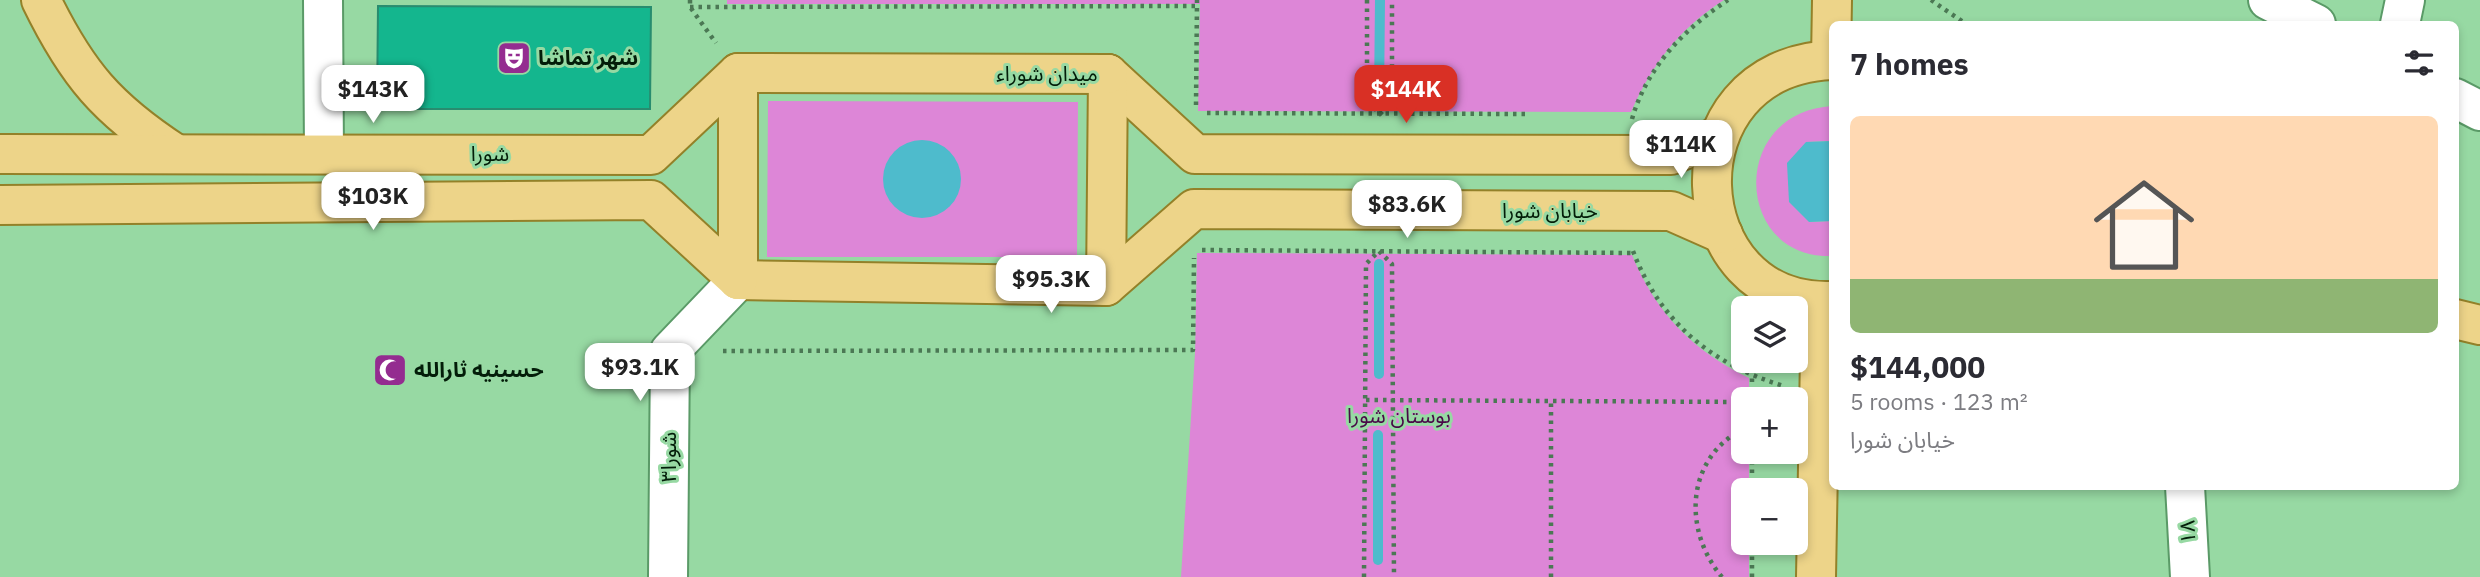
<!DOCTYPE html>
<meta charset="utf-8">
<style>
body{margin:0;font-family:"IBM Plex Sans","Noto Sans Arabic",sans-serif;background:#f2f2f3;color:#2b2b33;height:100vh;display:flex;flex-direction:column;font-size:26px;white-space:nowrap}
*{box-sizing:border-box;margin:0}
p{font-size:23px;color:#7c7c81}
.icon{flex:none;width:38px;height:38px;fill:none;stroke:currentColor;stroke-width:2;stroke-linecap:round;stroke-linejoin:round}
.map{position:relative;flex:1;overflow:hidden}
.sheet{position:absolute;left:1829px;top:21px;width:630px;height:469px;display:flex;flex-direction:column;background:#fff;border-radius:10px;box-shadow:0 4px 10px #0003}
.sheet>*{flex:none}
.tools{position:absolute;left:1731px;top:296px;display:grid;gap:14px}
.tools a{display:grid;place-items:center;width:77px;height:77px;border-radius:10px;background:#fff;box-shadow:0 4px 10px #0003;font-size:35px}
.price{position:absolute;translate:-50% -60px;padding:0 16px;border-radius:14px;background:#fff;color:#222;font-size:23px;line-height:46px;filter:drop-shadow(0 2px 4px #0008)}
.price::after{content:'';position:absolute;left:50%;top:42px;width:21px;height:16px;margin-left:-10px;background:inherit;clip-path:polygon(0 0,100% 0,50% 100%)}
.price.current{background:#d93025;color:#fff}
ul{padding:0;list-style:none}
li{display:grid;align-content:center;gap:14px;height:371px;padding:0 21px}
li+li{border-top:2px solid #e1e1e2}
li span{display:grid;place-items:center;height:217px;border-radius:10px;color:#555}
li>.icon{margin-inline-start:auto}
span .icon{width:126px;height:126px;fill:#fffc;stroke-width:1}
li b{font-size:30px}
h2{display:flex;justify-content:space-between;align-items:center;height:84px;padding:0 21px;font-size:30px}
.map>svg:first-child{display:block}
</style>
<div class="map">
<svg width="2480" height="577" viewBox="0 0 2480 577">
<rect width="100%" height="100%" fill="#97d9a3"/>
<!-- green -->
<g fill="#dd86d7">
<path d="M727,0H1724C1680,28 1652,64 1631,112L1198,111L1200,4H727Z"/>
<path d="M768,101L1078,102L1077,257H767Z"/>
<path d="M1832,106V141L1806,142L1809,222L1832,221V256C1735,260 1727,113 1832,106Z"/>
<path d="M1197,253L1632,255C1656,313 1693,351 1749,378V399H1743V452H1749V490H1743V542L1749,543V577H1181L1195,353Z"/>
</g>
<!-- water -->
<g fill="#4ebbcc">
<circle cx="922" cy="179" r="39"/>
<path d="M1832,141V221L1809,222L1789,202L1787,163L1806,142Z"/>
</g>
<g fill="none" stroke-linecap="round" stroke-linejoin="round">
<!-- stream -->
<g stroke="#4ebbcc" stroke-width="10">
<path d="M1379,100L1380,0"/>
<path d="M1379,374V264"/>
<path d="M1378,560V435"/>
</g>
</g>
<!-- building -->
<path fill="#14b68e" stroke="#288c6f" stroke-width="2" d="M378,6L651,7L650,109H377Z"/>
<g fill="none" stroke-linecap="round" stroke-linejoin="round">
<!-- minor casing -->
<g stroke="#5a9a67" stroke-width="42">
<g id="minor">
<path d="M323,0L324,154"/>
<path d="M2268,0L2316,24"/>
<path d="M2400,24L2405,0"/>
<path d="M2455,98L2480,111"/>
<path d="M2185,486L2190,577"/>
<path d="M668,577L670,351L738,280"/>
</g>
</g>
<!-- major casing -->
<g stroke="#938129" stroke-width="42">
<g id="major">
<path d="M41,0C77,74 107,109 176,154"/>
<path d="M1831,60L1832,0"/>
<path d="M1832,60C1665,67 1679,307 1832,301"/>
<path d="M1108,74L1195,154L1671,155L1719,136"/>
<path d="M0,154L651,155L738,73"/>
<path d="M0,205L651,200L738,280"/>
<path d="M738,280L1106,286L1108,74"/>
<path d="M738,280V73L1108,74"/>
<path d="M1106,286L1194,209L1671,211L1723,234"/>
<path d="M2455,319L2480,325"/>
<path d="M1816,577L1821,301"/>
</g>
</g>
<!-- path -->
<g stroke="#4b7854" stroke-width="4.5" stroke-dasharray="3.5 5" stroke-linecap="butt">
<path d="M690,0V7L716,43"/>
<path d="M1367,0V100L1380,114L1392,101V0"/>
<path d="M1931,0L1966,24"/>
<path d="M690,7L1197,6"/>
<path d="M1196,105L1197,0"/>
<path d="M1207,113L1527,114"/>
<path d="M1632,119C1647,67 1684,29 1728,0"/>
<path d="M1202,250L1633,253"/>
<path d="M1633,251C1660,322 1712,365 1784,386"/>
<path d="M723,351L1193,350L1194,258"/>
<path d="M1752,399V377"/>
<path d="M1366,400L1743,402"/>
<path d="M1752,490V452"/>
<path d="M1364,577L1366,264L1379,251L1392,264L1394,577"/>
<path d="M1551,577V401"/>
<path d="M1722,577C1683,531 1685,459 1743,429"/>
<path d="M1752,577V542"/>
</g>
<!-- minor -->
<use href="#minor" stroke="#fff" stroke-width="38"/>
<!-- major -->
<use href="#major" stroke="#edd489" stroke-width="38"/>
</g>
<!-- icons -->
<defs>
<g id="theatre-square" transform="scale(1.75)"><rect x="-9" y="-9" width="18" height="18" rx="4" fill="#942c90" stroke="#97d9a3"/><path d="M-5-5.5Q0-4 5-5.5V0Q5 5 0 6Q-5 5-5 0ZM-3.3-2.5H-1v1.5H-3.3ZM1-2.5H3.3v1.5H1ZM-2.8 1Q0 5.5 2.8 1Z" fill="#fff"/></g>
<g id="mosque-square" transform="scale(1.75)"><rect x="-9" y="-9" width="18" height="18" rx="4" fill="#942c90" stroke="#97d9a3"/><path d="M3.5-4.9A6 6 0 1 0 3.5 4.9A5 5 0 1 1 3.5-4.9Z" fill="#fff"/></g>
</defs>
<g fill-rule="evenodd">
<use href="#theatre-square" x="514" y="58"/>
<use href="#mosque-square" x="390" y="370"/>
</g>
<g text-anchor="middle" stroke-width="6" stroke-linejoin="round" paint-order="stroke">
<!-- poi labels -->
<g font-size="21" font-weight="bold" fill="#031d09" stroke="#97d9a3" text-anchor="start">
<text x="538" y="65">شهر تماشا</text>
<text x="414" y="377">حسینیه ثارالله</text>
</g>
<!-- street labels -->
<g font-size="21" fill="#031d09" stroke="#97d9a3">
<text x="1047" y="81">میدان شوراء</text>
<text x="490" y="161">شورا</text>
<text x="1550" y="218">خیابان شورا</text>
<text transform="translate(669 457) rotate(-90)" y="7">شورا۳</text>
<text transform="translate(2188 532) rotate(-93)" y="7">۱۸</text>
</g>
<!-- park labels -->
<g font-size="21" fill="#480847" stroke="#97d9a3">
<text x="1399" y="423">بوستان شورا</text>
</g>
</g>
</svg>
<div class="tools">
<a><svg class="icon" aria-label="layers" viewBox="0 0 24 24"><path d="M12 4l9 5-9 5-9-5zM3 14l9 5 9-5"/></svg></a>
<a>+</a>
<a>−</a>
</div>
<b class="price" style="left:373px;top:125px">$143K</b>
<b class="price current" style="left:1406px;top:125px">$144K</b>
<b class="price" style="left:1681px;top:180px">$114K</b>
<b class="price" style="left:373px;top:232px">$103K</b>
<b class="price" style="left:1407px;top:240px">$83.6K</b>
<b class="price" style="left:1051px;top:315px">$95.3K</b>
<b class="price" style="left:640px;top:403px">$93.1K</b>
<section class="sheet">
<h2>7 homes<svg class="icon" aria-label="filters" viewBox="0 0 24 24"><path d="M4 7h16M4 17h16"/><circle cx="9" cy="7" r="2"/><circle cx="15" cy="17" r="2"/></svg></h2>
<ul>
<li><span style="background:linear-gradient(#ffd9b3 75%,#8fb573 0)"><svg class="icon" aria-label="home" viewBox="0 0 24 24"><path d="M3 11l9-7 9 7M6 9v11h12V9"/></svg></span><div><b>$144,000</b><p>5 rooms · 123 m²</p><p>خیابان شورا</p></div></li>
</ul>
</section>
</div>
